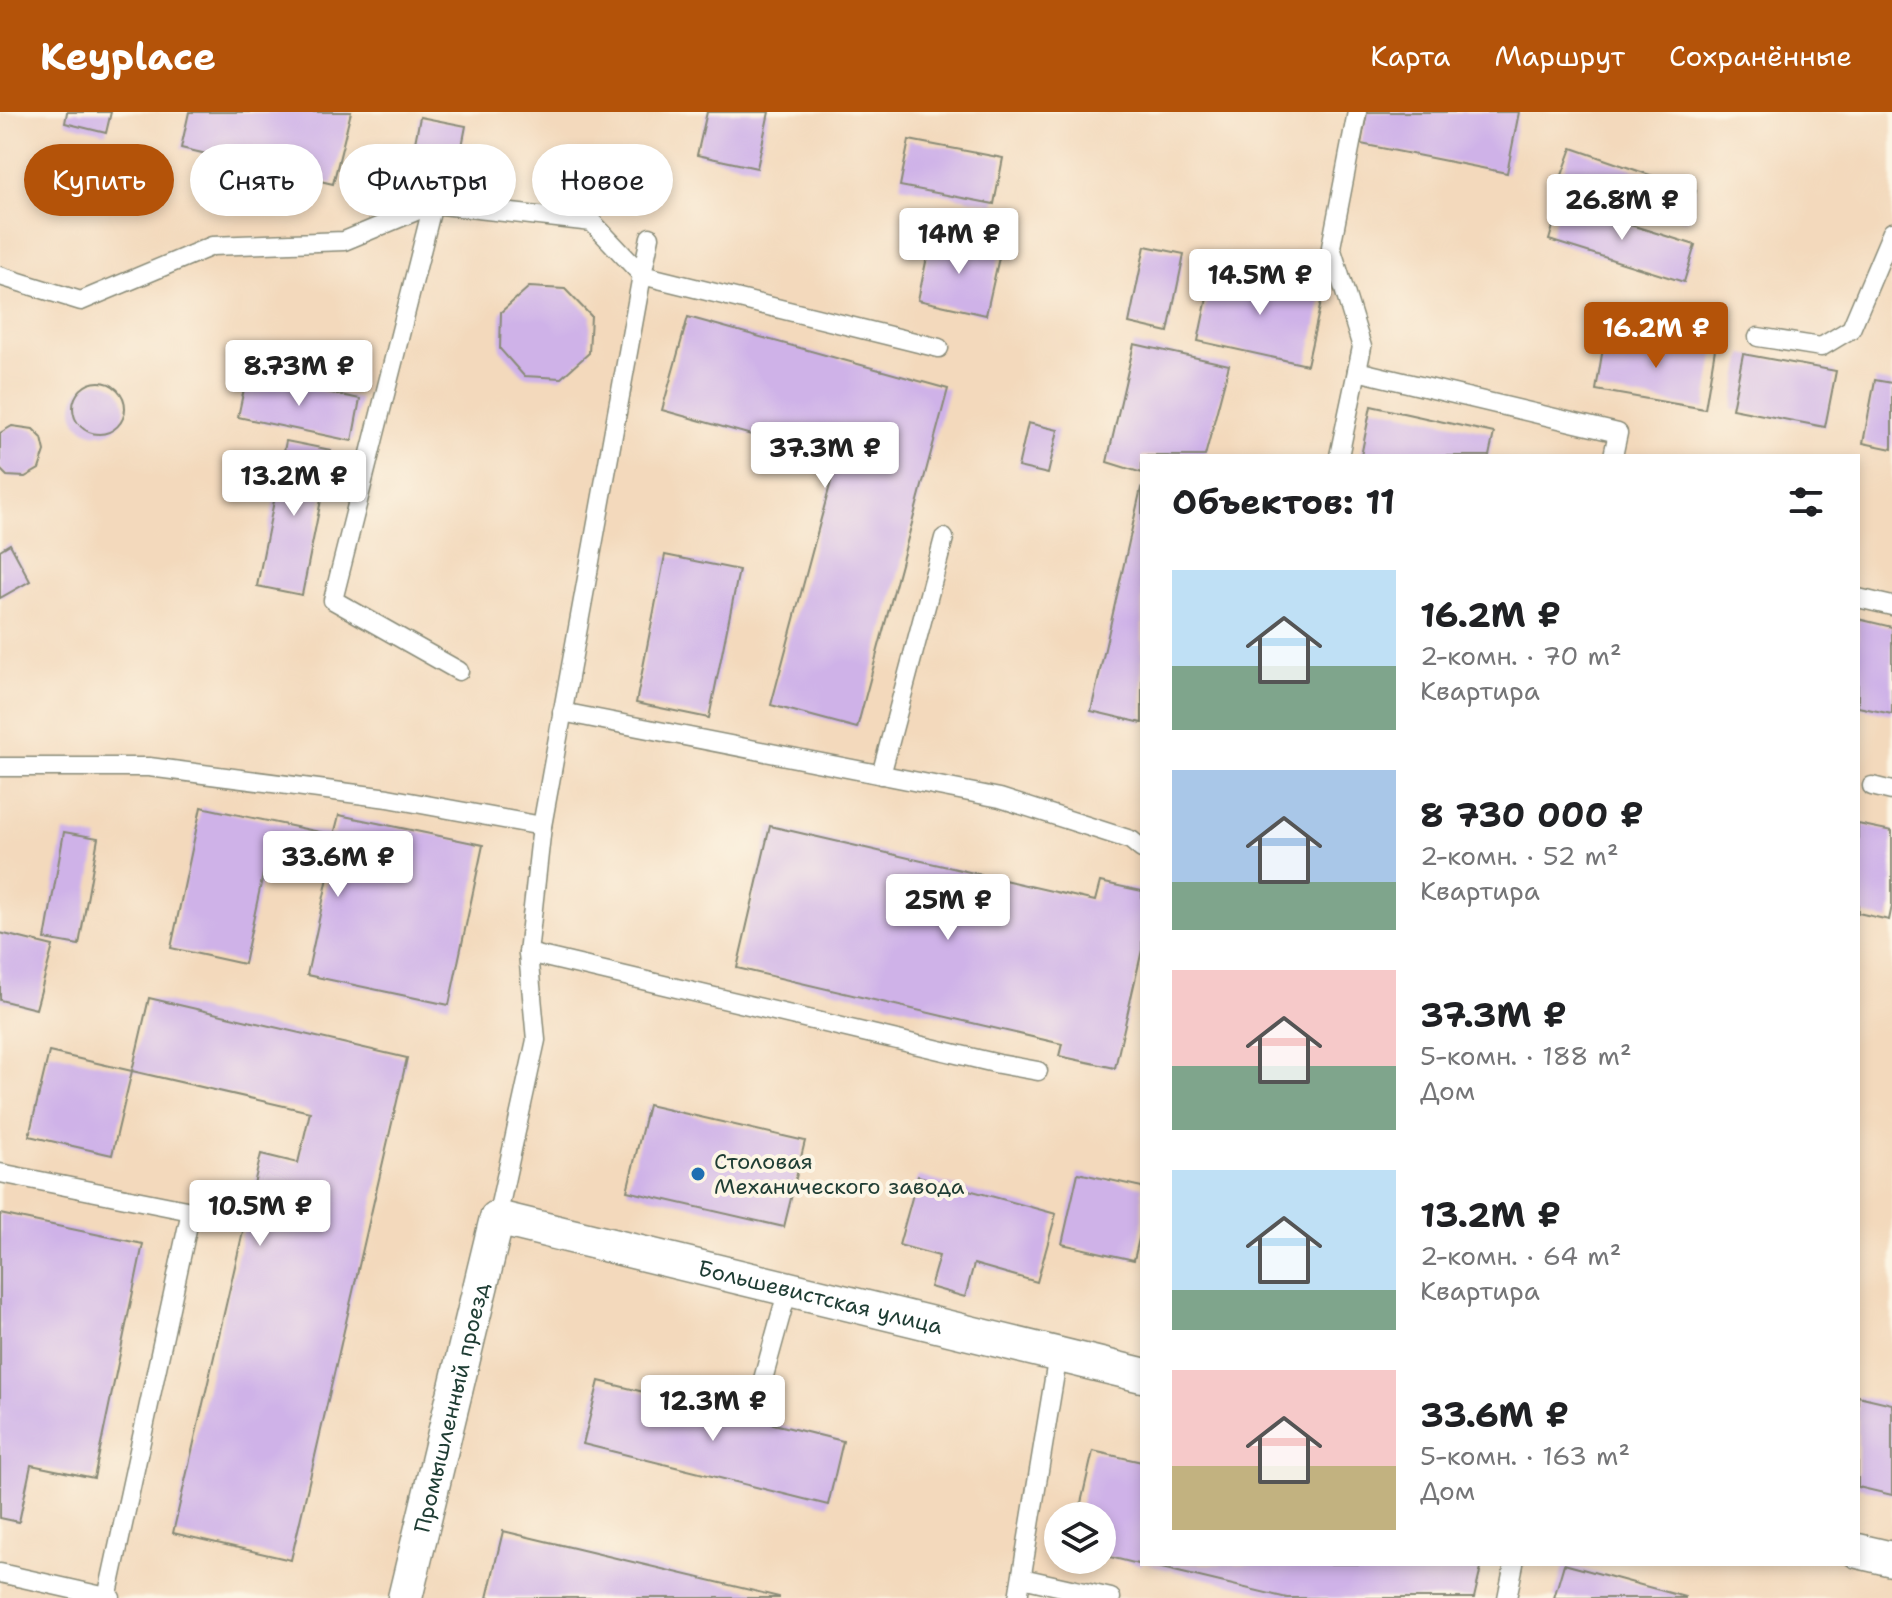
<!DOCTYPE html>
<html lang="ru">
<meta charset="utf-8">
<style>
body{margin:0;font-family:"Shantell Sans",sans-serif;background:#f2f2f2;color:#202124;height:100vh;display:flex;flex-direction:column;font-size:30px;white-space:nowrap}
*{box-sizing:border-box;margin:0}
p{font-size:26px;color:#757577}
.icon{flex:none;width:44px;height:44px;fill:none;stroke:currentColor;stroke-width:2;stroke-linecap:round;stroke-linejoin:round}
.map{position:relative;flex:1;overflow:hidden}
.side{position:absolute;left:1140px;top:342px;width:720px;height:1112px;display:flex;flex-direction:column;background:#fff;border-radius:0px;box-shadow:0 4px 12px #0003}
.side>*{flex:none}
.hud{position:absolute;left:24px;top:32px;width:760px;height:72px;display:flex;gap:16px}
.controls{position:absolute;left:1044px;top:1390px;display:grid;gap:16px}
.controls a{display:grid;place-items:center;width:72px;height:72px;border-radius:50%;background:#fff;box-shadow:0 4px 12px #0003;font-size:40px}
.price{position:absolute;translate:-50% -68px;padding:0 18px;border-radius:8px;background:#fff;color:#222;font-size:26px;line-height:52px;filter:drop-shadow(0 2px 4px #0008)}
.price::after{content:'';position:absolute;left:50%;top:48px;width:24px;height:18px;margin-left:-12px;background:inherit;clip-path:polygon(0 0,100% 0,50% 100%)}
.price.active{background:#b45309;color:#fff}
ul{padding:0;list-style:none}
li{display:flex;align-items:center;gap:24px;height:200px;padding:0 32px}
li span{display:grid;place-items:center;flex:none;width:224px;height:160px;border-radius:0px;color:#555}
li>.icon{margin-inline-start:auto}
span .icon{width:96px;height:96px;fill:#fffc;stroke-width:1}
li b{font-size:34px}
h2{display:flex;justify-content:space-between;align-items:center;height:96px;padding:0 32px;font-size:34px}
.pill{padding:0 28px;border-radius:36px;background:#fff;box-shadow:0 4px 12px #0003;font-size:28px;line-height:72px}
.pill.active{background:#b45309;color:#fff}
header{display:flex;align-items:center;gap:48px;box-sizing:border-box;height:112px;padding:0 40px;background:#b45309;color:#fff}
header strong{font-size:38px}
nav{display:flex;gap:44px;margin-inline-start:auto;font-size:28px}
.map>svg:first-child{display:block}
</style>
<header>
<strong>Keyplace</strong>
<nav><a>Карта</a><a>Маршрут</a><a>Сохранённые</a></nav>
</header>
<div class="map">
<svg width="1892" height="1486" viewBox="0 0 1892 1486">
<rect width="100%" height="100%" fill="#fcf5e5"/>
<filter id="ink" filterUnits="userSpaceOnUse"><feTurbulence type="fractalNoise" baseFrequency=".0125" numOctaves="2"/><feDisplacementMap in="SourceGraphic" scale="16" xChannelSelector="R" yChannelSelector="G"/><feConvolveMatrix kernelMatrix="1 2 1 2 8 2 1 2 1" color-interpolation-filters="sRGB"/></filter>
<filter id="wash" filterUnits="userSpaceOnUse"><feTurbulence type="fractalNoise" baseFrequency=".006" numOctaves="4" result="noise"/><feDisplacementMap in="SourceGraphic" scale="32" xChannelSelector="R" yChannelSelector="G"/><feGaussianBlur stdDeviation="1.8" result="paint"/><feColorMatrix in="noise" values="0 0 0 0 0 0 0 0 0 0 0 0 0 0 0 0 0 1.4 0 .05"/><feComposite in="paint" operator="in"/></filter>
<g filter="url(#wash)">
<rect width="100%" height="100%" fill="#f3d9bc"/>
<g id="blocks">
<!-- building -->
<g fill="#cfb2e8">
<path d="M67,0H111L106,21L65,11Z"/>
<path d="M189,0H351L333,72L181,36Z"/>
<path d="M707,0H769L757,56L697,43Z"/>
<path d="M1367,0H1519L1507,61L1361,32Z"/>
<path d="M420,5L466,14L458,55L412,46Z"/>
<path d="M909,28L1003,46L994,92L900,74Z"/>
<path d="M1572,36L1696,79L1687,109L1561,66Z"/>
<path d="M1560,91L1695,133L1684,170L1549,128Z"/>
<path d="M931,126L1000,141L986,203L918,188Z"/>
<path d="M1145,134L1184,142L1168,220L1129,211Z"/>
<path d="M1213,157L1323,181L1307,253L1198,229Z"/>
<path d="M529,175L565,177L591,204L589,241L561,266L524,264L500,237L501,200Z"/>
<path d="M688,205L948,277L857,616L771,593L837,347L662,298Z"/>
<path d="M1606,218L1715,237L1705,297L1596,278Z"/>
<path d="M1134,232L1229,253L1205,344H1142V361L1107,350Z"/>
<path d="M1743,242L1836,259L1825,315L1732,297Z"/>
<path d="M247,263L360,287L352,329L238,305Z"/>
<path d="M1875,268L1892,271V337L1863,331Z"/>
<circle cx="99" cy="296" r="26"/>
<path d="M1371,294L1494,321L1489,344H1361Z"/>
<path d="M1028,311L1058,318L1048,362L1018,355Z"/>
<path d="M12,314L33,317L42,326L45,339L39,357L25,365L7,364L0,357V321Z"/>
<path d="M286,329L331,338L302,483L257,474Z"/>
<path d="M1141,376L1142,377V611L1091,599Z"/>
<path d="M10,432L30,469L0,486V438Z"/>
<path d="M665,443L739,458L709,606L636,591Z"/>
<path d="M1858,507L1892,515V602L1858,595Z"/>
<path d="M201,695L334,723L339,703L483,733L449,893L307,863L329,761L266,748L244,852L171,836Z"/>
<path d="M1858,712L1892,719V794L1889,808L1858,801Z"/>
<path d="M770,714L1095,789L1100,770L1142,779V838L1115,956L1059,944L1062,932L737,856Z"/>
<path d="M64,720L98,726L79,833L45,827Z"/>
<path d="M0,821L53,834L36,897L0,888Z"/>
<path d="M149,886L407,946L291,1448L173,1421L261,1042L298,1051L310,1000L132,959L112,1043L29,1024L49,940L132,959Z"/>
<path d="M648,993L805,1029L784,1115L627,1079Z"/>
<path d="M1078,1061L1142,1075V1114L1134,1148L1062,1132Z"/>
<path d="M918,1064L1056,1102L1037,1170L974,1152L965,1185L930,1175L939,1144L899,1133Z"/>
<path d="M0,1102L143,1132L94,1366L31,1353L19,1410L0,1406Z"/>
<path d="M599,1269L843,1329L828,1393L583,1332Z"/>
<path d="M1858,1284L1892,1292V1383L1858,1375Z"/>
<path d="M1093,1339L1142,1350V1453L1102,1443V1404H1078Z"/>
<path d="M503,1419L779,1485V1486H487Z"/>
<path d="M1145,1452H1482L1474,1486H1287Z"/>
<path d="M1564,1452L1685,1485V1486H1554Z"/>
</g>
</g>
</g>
<g filter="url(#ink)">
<use href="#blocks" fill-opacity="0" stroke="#898b78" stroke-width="2"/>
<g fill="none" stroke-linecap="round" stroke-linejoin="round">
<!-- lane casing -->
<g stroke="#898b78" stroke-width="21">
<g id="lane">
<path d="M433,92L333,488L459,559"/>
<path d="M0,164L81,189L212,134L344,129L433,92L592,110L642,163L650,125"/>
<path d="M1758,225L1821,235L1851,217L1892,120"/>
<path d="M1357,259L1618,321L1613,344"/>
<path d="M1339,344L1362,235L1331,135L1357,0"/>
<path d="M1858,486L1892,494"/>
<path d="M562,600L1000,686L1131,728L1142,737"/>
<path d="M0,655H149L388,686L542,714"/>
<path d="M881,663L944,426"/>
<path d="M1872,674L1892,679"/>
<path d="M528,841L999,952L1038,959"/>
<path d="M0,1061L191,1099L107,1486"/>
<path d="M497,1106L536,928L528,841L542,714L642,163L939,236"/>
<path d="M757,1289L788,1177"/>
<path d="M0,1461L111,1486"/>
<path d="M1022,1466L1111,1486"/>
<path d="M1018,1486L1058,1243"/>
<path d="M1507,1486L1514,1452"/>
</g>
</g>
<!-- street casing -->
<g stroke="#898b78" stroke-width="37">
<g id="street">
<path d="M1858,1439L1892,1447"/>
<path id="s1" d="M405,1486L497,1106L1142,1263"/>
</g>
</g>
<!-- lane -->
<use href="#lane" stroke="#fff" stroke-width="18"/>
<!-- street -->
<use href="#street" stroke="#fff" stroke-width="34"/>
</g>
</g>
<!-- markers -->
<circle fill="#1f6fb2" stroke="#fcf5e5" stroke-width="3" cx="698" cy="1062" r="8"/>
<g text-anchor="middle" stroke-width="8" stroke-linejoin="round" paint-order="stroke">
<!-- poi labels -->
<g font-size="22" fill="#1f3d34" stroke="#fcf5e5" text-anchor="start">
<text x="714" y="1057">Столовая<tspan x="714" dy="25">Механического завода</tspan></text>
</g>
<!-- street labels -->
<g font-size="22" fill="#1f3d34" stroke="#fcf5e5">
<text dy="8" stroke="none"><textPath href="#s1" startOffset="724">Большевистская улица</textPath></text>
<text dy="8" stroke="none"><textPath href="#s1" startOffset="196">Промышленный проезд</textPath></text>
</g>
</g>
</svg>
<div class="controls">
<a><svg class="icon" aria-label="layers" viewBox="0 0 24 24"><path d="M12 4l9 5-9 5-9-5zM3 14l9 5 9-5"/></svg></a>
</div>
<b class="price" style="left:1622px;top:130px">26.8M ₽</b>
<b class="price" style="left:959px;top:164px">14M ₽</b>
<b class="price" style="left:1260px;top:205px">14.5M ₽</b>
<b class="price active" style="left:1656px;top:258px">16.2M ₽</b>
<b class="price" style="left:299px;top:296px">8.73M ₽</b>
<b class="price" style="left:825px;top:378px">37.3M ₽</b>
<b class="price" style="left:294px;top:406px">13.2M ₽</b>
<b class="price" style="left:338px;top:787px">33.6M ₽</b>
<b class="price" style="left:948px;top:830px">25M ₽</b>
<b class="price" style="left:260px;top:1136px">10.5M ₽</b>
<b class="price" style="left:713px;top:1331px">12.3M ₽</b>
<div class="hud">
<a class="pill active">Купить</a>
<a class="pill">Снять</a>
<a class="pill">Фильтры</a>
<a class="pill">Новое</a>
</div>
<section class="side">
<h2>Объектов: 11<svg class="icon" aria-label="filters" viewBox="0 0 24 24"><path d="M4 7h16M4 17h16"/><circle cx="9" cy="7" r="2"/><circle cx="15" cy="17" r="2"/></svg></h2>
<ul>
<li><span style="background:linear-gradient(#bfe0f5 60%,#7fa58c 0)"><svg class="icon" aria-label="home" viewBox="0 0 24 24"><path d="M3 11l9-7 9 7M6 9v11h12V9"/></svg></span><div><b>16.2M ₽</b><p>2-комн. · 70 m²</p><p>Квартира</p></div></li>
<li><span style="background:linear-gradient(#a9c7e8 70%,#7fa58c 0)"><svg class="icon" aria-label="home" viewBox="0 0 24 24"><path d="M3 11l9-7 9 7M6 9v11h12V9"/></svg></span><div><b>8 730 000 ₽</b><p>2-комн. · 52 m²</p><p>Квартира</p></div></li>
<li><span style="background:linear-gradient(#f6c9c9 60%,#7fa58c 0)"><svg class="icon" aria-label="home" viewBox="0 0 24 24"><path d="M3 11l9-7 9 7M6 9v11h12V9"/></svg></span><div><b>37.3M ₽</b><p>5-комн. · 188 m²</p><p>Дом</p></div></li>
<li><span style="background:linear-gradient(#bfe0f5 75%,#7fa58c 0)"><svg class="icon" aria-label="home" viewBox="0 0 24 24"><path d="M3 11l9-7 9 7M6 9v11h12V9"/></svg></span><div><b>13.2M ₽</b><p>2-комн. · 64 m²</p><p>Квартира</p></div></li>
<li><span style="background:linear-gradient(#f6c9c9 60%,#c2b280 0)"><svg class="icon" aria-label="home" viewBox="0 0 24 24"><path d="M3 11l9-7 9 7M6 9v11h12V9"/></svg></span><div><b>33.6M ₽</b><p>5-комн. · 163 m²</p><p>Дом</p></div></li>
</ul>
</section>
</div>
